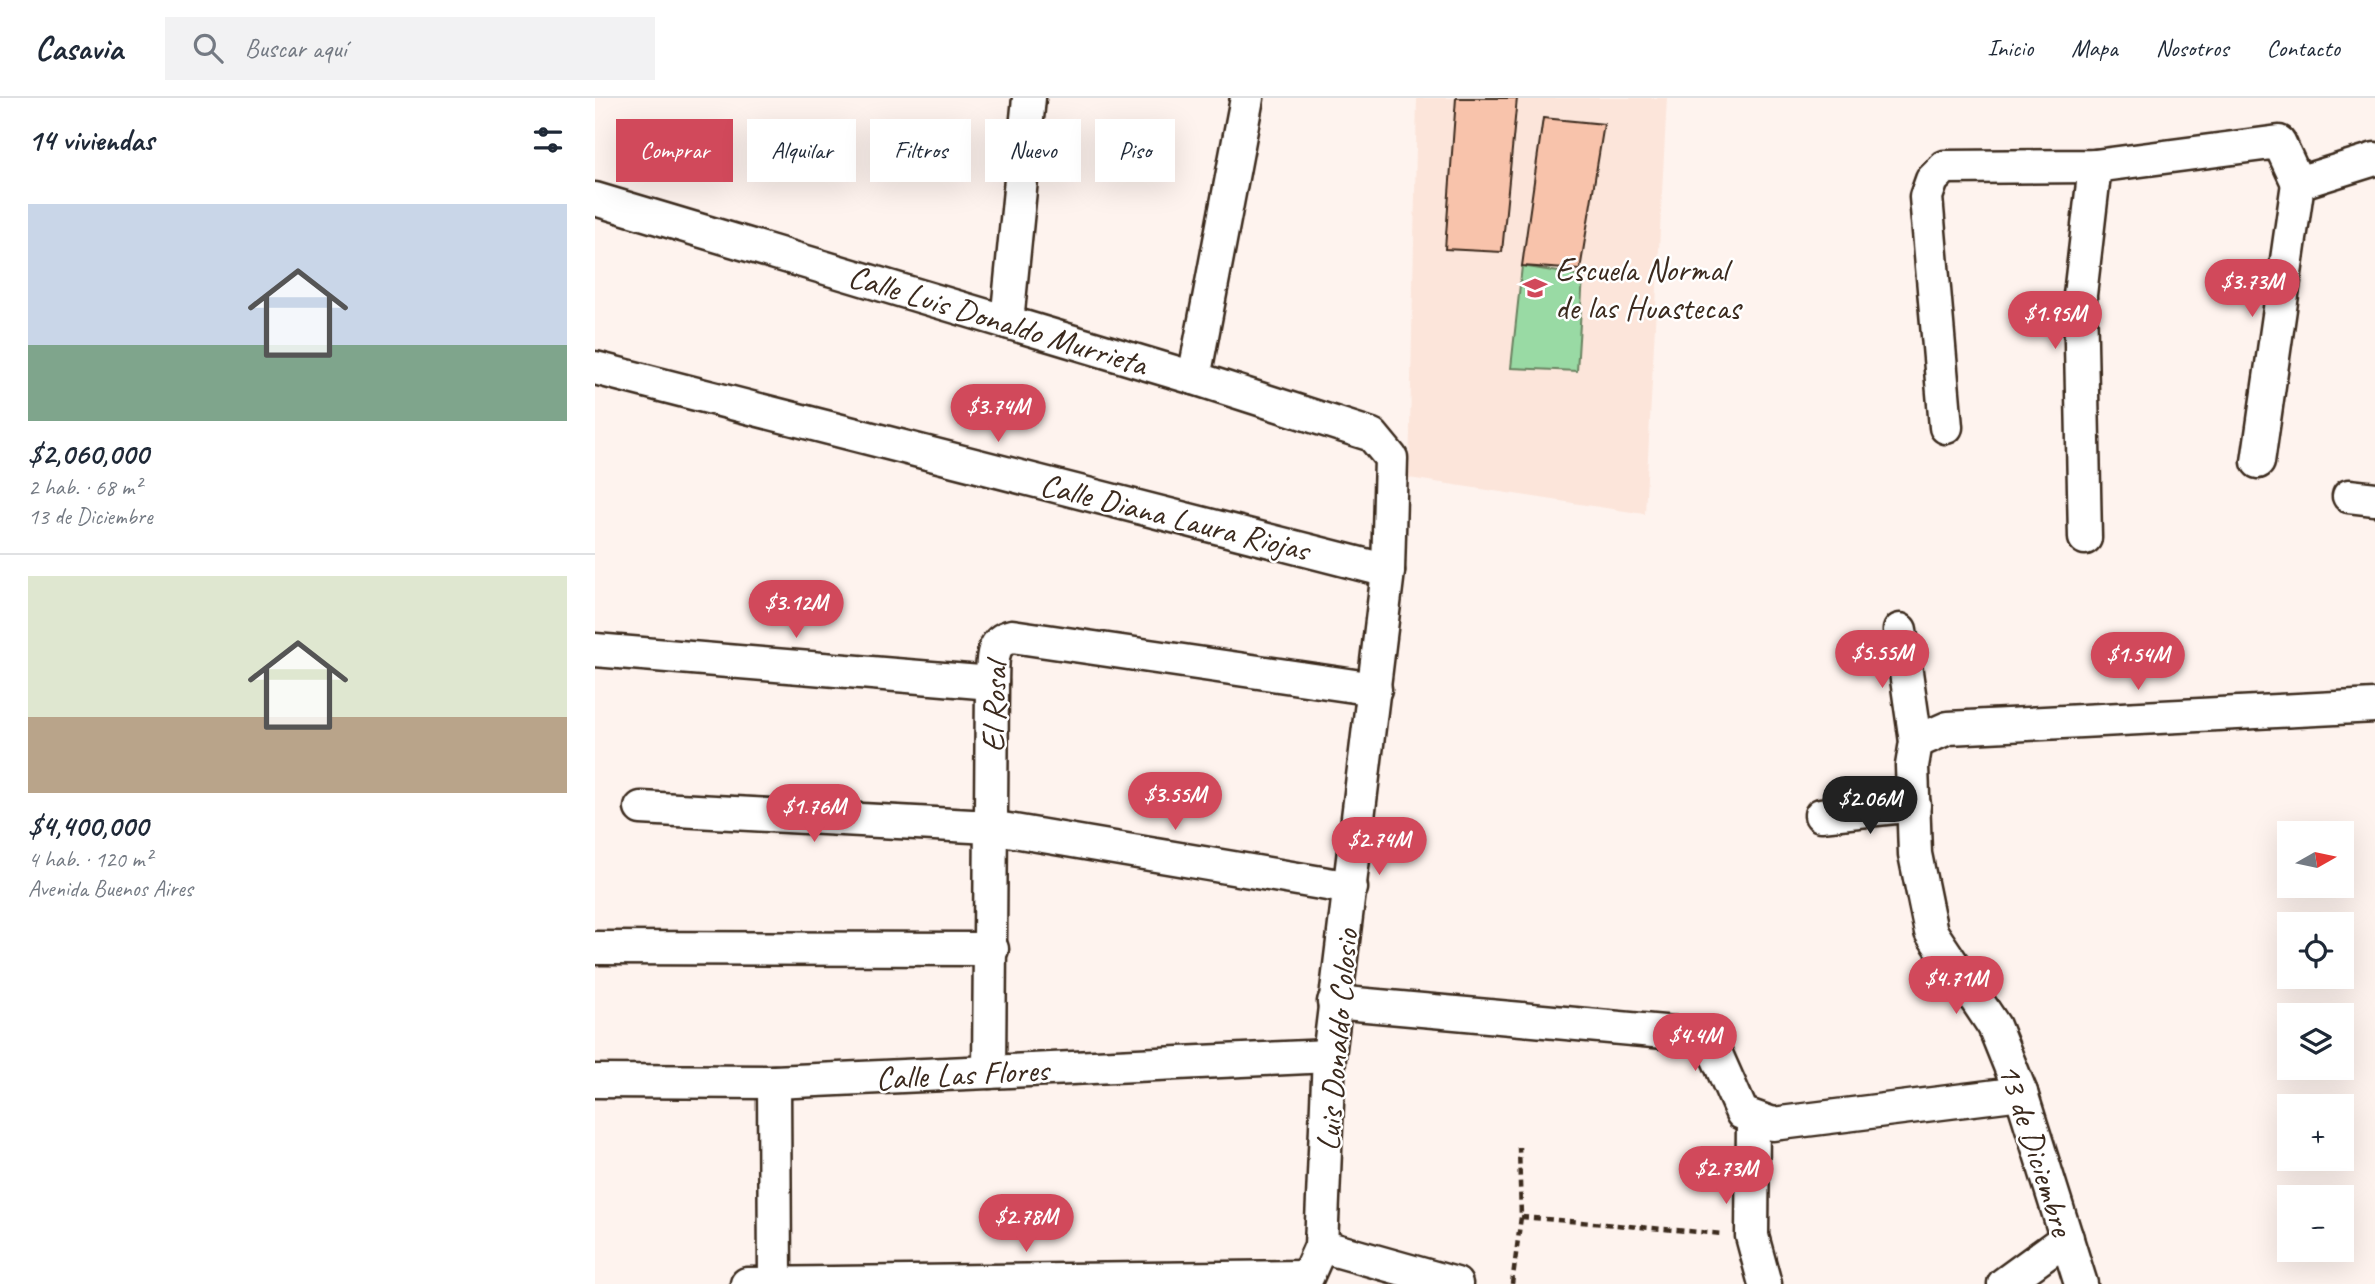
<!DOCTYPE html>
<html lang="es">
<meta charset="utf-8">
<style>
body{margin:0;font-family:Caveat,sans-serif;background:#f2f2f3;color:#1f2937;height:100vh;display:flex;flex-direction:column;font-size:26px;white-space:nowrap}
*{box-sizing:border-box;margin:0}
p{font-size:23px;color:#747a83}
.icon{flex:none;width:38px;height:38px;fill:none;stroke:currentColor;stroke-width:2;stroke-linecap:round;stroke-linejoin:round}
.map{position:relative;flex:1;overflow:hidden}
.details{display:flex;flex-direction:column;background:#fff;width:595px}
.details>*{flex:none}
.top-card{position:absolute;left:21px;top:21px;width:665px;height:63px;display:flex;gap:14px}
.needle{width:46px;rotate:81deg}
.tools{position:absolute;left:1682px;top:723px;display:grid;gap:14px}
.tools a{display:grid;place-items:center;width:77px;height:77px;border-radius:0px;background:#fff;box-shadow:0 7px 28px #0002;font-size:35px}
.price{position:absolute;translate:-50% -60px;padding:0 16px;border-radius:24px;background:#d1495b;color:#fff;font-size:23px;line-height:46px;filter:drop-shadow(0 2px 4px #0008)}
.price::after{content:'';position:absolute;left:50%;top:42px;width:21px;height:16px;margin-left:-10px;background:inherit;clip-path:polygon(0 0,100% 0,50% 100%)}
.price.on{background:#222;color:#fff}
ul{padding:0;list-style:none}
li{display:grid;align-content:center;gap:14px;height:371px;padding:0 28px}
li+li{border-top:2px solid #e0e1e3}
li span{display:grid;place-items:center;height:217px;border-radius:0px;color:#555}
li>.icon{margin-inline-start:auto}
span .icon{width:126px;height:126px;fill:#fffc;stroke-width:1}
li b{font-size:30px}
h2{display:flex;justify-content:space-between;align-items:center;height:84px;padding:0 28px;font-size:30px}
.tag{padding:0 24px;border-radius:0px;background:#fff;box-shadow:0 7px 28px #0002;font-size:24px;line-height:63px}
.tag.on{background:#d1495b;color:#fff}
header{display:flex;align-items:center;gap:42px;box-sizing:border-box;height:98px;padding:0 35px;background:#fff;border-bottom:2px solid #e0e1e3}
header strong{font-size:33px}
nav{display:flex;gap:38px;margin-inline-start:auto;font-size:24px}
.search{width:490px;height:63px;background:#f2f2f3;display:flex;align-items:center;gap:18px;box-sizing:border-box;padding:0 24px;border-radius:0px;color:#747a83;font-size:26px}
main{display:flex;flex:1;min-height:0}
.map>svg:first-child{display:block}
</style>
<header>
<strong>Casavia</strong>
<div class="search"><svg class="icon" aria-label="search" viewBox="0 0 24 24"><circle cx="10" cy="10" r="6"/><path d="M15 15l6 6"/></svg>Buscar aquí</div>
<nav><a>Inicio</a><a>Mapa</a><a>Nosotros</a><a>Contacto</a></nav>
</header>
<main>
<section class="details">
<h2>14 viviendas<svg class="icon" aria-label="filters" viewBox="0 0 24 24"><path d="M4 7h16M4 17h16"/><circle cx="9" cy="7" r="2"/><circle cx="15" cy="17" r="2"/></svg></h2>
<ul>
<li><span style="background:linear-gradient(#c9d6e8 65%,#7fa58c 0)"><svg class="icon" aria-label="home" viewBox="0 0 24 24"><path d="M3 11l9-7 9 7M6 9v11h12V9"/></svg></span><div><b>$2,060,000</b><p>2 hab. · 68 m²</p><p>13 de Diciembre</p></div></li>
<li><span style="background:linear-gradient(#dfe7d0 65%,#b9a48a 0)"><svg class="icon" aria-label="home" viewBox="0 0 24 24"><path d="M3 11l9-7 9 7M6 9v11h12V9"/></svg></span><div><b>$4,400,000</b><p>4 hab. · 120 m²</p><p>Avenida Buenos Aires</p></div></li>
</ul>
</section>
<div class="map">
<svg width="1780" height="1186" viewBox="0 0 1780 1186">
<rect width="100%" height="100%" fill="#fef3ee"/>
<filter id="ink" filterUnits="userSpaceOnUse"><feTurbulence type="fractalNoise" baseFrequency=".0143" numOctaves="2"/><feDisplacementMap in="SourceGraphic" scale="14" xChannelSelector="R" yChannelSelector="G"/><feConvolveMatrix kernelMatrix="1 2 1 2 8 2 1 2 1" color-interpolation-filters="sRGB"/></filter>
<g filter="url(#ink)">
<!-- built -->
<path fill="#fce5da" d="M822,0H1072L1050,416L814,380Z"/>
<!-- green -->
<path fill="#99daa4" stroke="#6a8261" stroke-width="2" d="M927,168L988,178L982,273L916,270Z"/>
<!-- building -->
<g fill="#f8c3ab" stroke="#3b2a1e" stroke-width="2">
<path d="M861,0H922L907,154L850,151Z"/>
<path d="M948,20L1009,26L985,172L927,168Z"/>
</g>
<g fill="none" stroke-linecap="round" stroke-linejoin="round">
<!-- street casing -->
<g stroke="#3b2a1e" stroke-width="37">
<g id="street">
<path d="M0,101L599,280L777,337L796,360L793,473L734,958L726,1148L709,1186"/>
<path d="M412,224L434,0"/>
<path d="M0,270L793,473"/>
<path d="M599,280L652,0"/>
<path d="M1351,329L1331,99L1337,82L1350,69L1500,68L1684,44L1703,85L1780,61"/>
<path d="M1663,364L1703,85"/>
<path d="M1754,398L1780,401"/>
<path d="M1490,440L1485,197L1500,68"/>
<path d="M1305,532L1321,644L1317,668L1320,756L1336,834L1399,928L1426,995L1486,1186"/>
<path d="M0,552L397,585"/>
<path d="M1321,644L1353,630L1780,608"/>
<path d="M46,710L395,729L756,790"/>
<path d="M1226,717L1319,707"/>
<path d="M0,850L397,851"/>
<path d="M739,904L1113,938L1147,1015L1178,1026L1426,995"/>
<path d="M394,974L397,585C398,565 394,543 417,538L780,591"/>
<path d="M0,983L179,984L734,958"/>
<path d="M179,984L180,1185"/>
<path d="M1158,1022L1157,1138L1170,1186"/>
<path d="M726,1148L861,1186"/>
<path d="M152,1186L711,1179"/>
<path d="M1409,1186L1472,1140"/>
</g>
</g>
<!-- path -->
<g stroke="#3b2a1e" stroke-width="4.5" stroke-dasharray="7 5" stroke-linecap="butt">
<path d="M926,1119L1128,1136"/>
<path d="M917,1186L926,1119L924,1049"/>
</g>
<!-- street -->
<use href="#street" stroke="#fff" stroke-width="32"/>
</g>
</g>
<!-- icons -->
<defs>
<g id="university-bare" transform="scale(1.89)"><path d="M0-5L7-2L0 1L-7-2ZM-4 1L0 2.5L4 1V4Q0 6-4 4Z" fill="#d1495b" stroke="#fff" stroke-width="2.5" paint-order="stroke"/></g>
</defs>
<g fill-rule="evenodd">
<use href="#university-bare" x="940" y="190"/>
</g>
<g text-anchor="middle" stroke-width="5" stroke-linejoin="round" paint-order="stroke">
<!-- poi labels -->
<g font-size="33" fill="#3b2a1e" stroke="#fff" text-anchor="start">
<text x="960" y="183">Escuela Normal<tspan x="960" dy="38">de las Huastecas</tspan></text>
</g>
<!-- street labels -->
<g font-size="33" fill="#3b2a1e" stroke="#fff">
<text transform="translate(403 221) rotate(17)" y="12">Calle Luis Donaldo Murrieta</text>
<text transform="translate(580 418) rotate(14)" y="12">Calle Diana Laura Riojas</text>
<text transform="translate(398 609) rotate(-88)" y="12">El Rosal</text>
<text transform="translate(741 942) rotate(-85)" y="12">Luis Donaldo Colosio</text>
<text transform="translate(367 975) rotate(-3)" y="12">Calle Las Flores</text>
<text transform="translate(1442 1051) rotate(72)" y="12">13 de Diciembre</text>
</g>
</g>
</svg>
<div class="tools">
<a><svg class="needle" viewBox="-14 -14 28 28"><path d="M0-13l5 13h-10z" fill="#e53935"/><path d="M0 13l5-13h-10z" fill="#747a83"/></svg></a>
<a><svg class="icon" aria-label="locate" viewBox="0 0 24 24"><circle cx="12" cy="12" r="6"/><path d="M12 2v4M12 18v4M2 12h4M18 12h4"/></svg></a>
<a><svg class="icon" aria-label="layers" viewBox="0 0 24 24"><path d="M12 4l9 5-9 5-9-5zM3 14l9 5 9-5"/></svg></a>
<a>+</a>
<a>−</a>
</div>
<b class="price" style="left:1657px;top:221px">$3.73M</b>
<b class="price" style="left:1460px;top:253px">$1.95M</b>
<b class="price" style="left:403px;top:346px">$3.74M</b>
<b class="price" style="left:201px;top:542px">$3.12M</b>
<b class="price" style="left:1287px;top:592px">$5.55M</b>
<b class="price" style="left:1543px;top:594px">$1.54M</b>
<b class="price" style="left:580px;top:734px">$3.55M</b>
<b class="price on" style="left:1275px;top:738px">$2.06M</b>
<b class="price" style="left:219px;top:746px">$1.76M</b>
<b class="price" style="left:784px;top:779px">$2.74M</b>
<b class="price" style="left:1361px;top:918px">$4.71M</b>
<b class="price" style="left:1100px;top:975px">$4.4M</b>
<b class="price" style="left:1131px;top:1108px">$2.73M</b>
<b class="price" style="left:431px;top:1156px">$2.78M</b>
<div class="top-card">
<a class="tag on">Comprar</a>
<a class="tag">Alquilar</a>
<a class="tag">Filtros</a>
<a class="tag">Nuevo</a>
<a class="tag">Piso</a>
</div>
</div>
</main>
